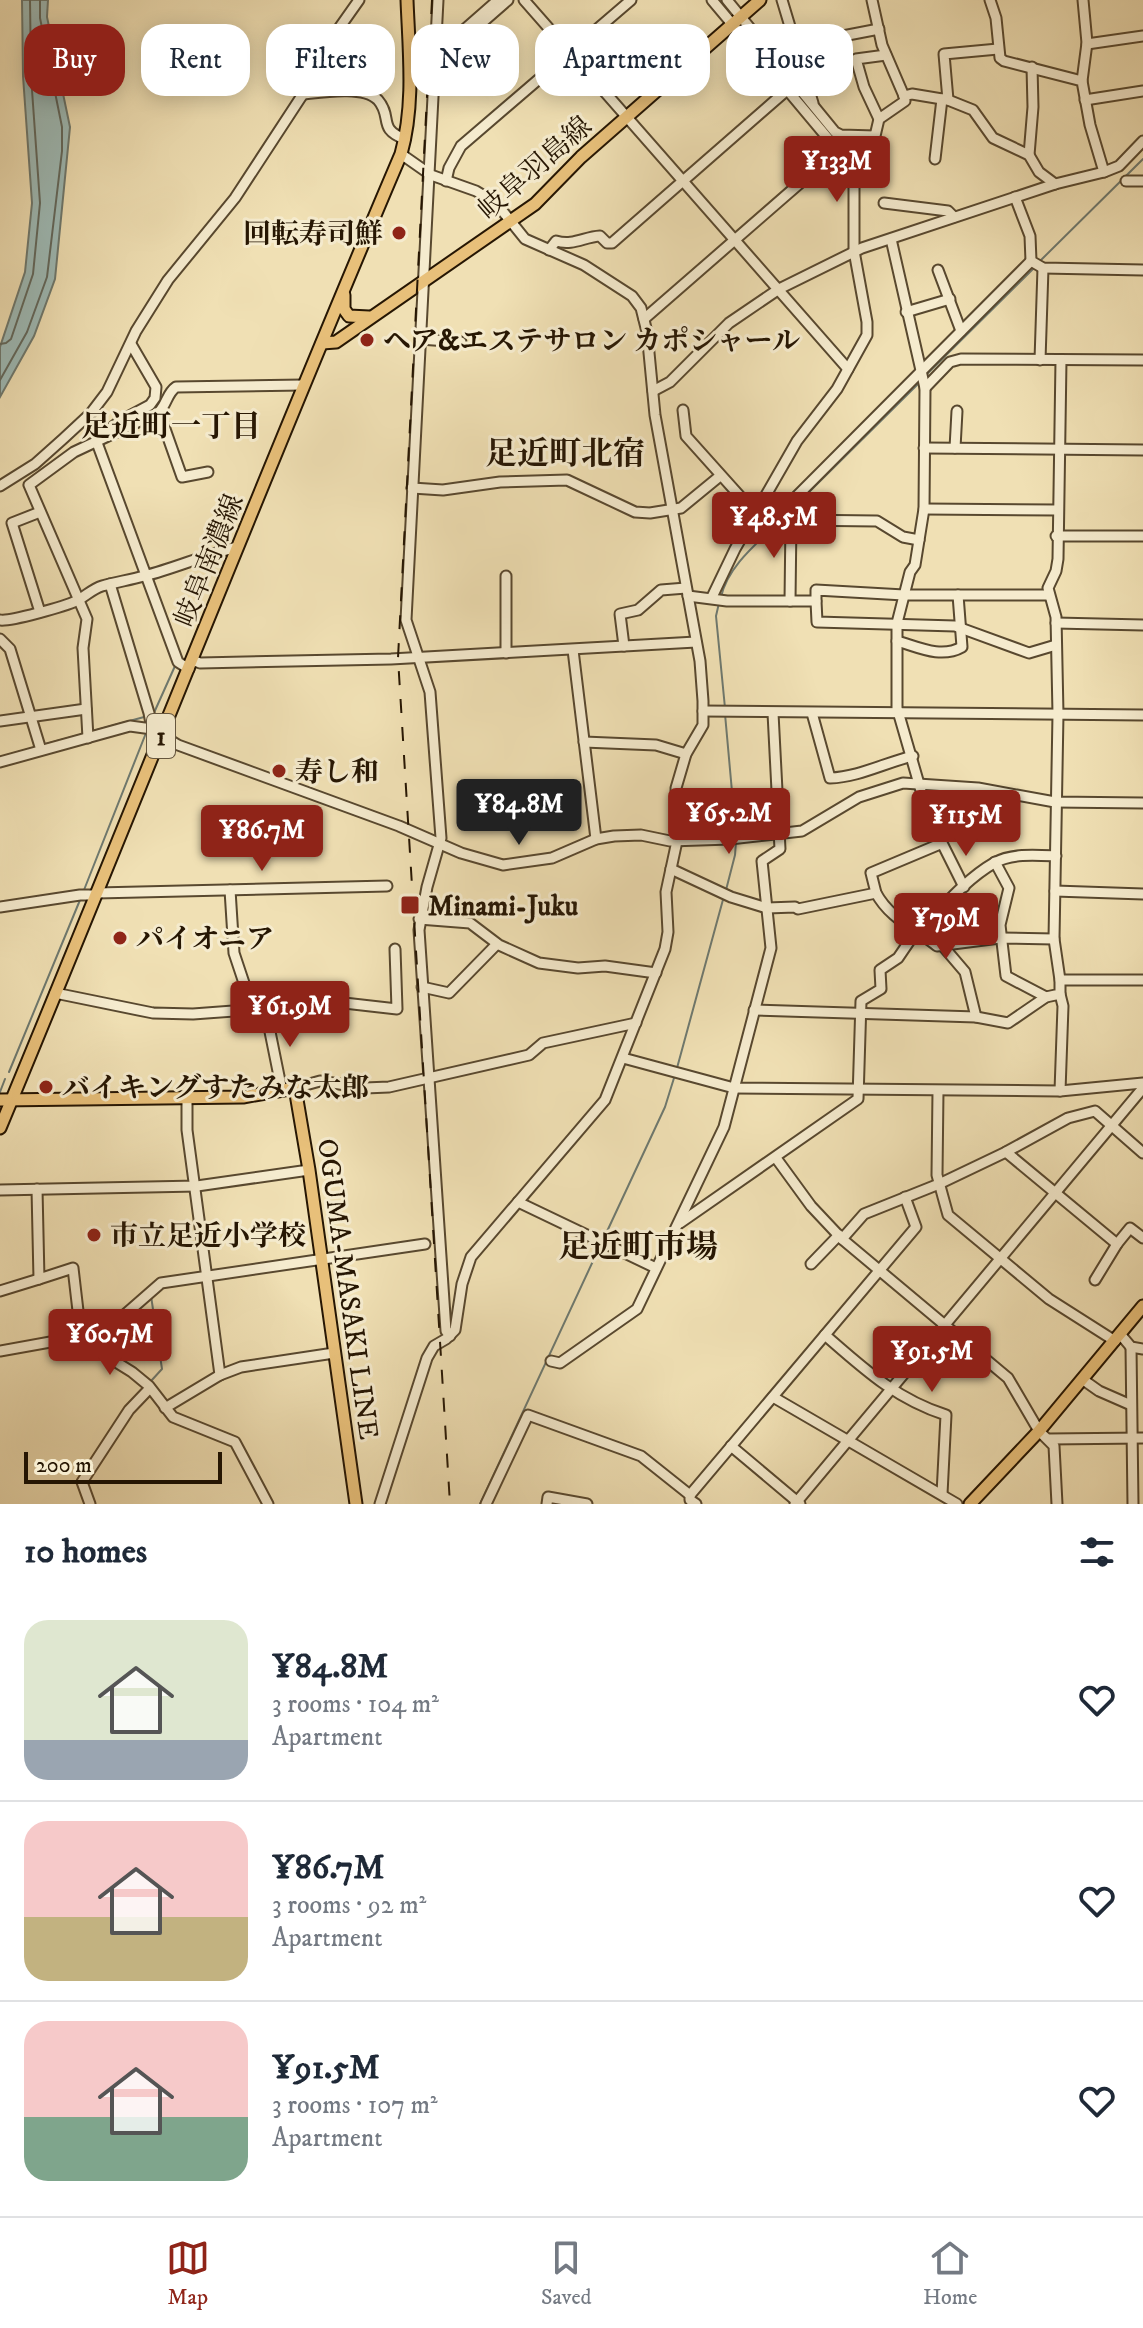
<!DOCTYPE html>
<meta charset="utf-8">
<style>
body{margin:0;font-family:"IM FELL DW Pica","Noto Serif JP",serif;background:#f2f2f3;color:#1f2937;height:100vh;display:flex;flex-direction:column;font-size:30px;white-space:nowrap}
*{box-sizing:border-box;margin:0}
p{font-size:26px;color:#747a83}
.icon{flex:none;width:44px;height:44px;fill:none;stroke:currentColor;stroke-width:2;stroke-linecap:round;stroke-linejoin:round}
.map{position:relative;height:1504px;overflow:hidden}
.drawer{display:flex;flex-direction:column;background:#fff;flex:1}
.drawer>*{flex:none}
.hud{position:absolute;left:24px;top:24px;width:1096px;height:72px;display:flex;gap:16px}
.scale{position:absolute;left:24px;bottom:20px;width:198px;box-sizing:border-box;padding-left:8px;border:4px solid #261603;border-top:0;font-size:22px;line-height:28px;white-space:nowrap;color:#261603;-webkit-text-stroke:6px #f5ebce;paint-order:stroke}
.price{position:absolute;translate:-50% -68px;padding:0 18px;border-radius:8px;background:#8f2418;color:#fff;font-size:26px;line-height:52px;filter:drop-shadow(0 2px 4px #0008)}
.price::after{content:'';position:absolute;left:50%;top:48px;width:24px;height:18px;margin-left:-12px;background:inherit;clip-path:polygon(0 0,100% 0,50% 100%)}
.price.on{background:#222;color:#fff}
ul{padding:0;list-style:none}
li{display:flex;align-items:center;gap:24px;height:200px;padding:0 24px}
li+li{border-top:2px solid #e0e1e3}
li span{display:grid;place-items:center;flex:none;width:224px;height:160px;border-radius:24px;color:#555}
li>.icon{margin-inline-start:auto}
span .icon{width:96px;height:96px;fill:#fffc;stroke-width:1}
li b{font-size:34px}
h2{display:flex;justify-content:space-between;align-items:center;height:96px;padding:0 24px;font-size:34px}
.tag{padding:0 28px;border-radius:24px;background:#fff;box-shadow:0 4px 20px #0003;font-size:28px;line-height:72px}
.tag.on{background:#8f2418;color:#fff}
.dock{display:flex;justify-content:space-around;align-items:center;height:112px;border-top:2px solid #e0e1e3;background:#fff;font-size:22px;color:#747a83}
.dock a{display:grid;justify-items:center;gap:4px}
.dock .on{color:#8f2418}
.map>svg:first-child{display:block}
</style>
<div class="map">
<svg width="1143" height="1504" viewBox="0 0 1143 1504">
<rect width="100%" height="100%" fill="#f0e0b4"/>
<filter id="stains"><feTurbulence type="fractalNoise" baseFrequency=".0025" numOctaves="4"/><feColorMatrix values="0 0 0 0 .2 0 0 0 0 .09 0 0 0 0 .02 0 0 0 .5 -.17"/></filter>
<radialGradient id="worn" r=".72"><stop offset=".6" stop-color="#630" stop-opacity="0"/><stop offset="1" stop-color="#630" stop-opacity=".3"/></radialGradient>
<!-- water -->
<path fill="#9ebbb7" stroke="#6e796f" stroke-width="2" d="M22,0H48L47,17L70,127L55,279L34,336L0,397V347L25,272L32,203L23,76Z"/>
<g fill="none" stroke-linecap="round" stroke-linejoin="round">
<!-- shore -->
<g stroke="#62685d" stroke-width="2">
<path d="M0,344L6,343L11,339L33,274L40,203L31,76L30,0"/>
<path d="M0,380L27,332L47,277L62,151V127L40,18V0"/>
</g>
<!-- stream -->
<g stroke="#6e796f" stroke-width="2">
<path d="M1039,262L1143,159"/>
<path d="M926,375L1035,267"/>
<path d="M790,511L919,383"/>
<path d="M721,597C728,565 760,541 783,518"/>
<path d="M719,603L716,616L725,708"/>
<path d="M725,714L736,836"/>
<path d="M153,715L175,666"/>
<path d="M93,731L144,717"/>
<path d="M42,745L83,734"/>
<path d="M0,757L36,747"/>
<path d="M84,890L146,733"/>
<path d="M726,890L735,855L736,842"/>
<path d="M677,1068L724,896"/>
<path d="M9,1072L80,900"/>
<path d="M0,1092L5,1079"/>
<path d="M603,1240L665,1107L674,1078"/>
<path d="M151,1296L162,1369L151,1381"/>
<path d="M78,1480L85,1469"/>
<path d="M480,1504L600,1246"/>
</g>
<!-- minor casing -->
<g stroke="#58482f" stroke-width="13">
<g id="minor">
<path d="M438,0L406,620L430,692L441,838L427,887L419,930L446,1331L450,1336"/>
<path d="M524,0L848,369"/>
<path d="M712,0L851,166L854,178V251L867,322V335L837,389L797,441L735,549L712,597"/>
<path d="M727,0L835,132L841,135L875,136L879,119L905,101L904,96"/>
<path d="M782,0L813,103"/>
<path d="M872,0L882,45L904,96"/>
<path d="M990,0L996,18L1000,58L1004,61L1082,81L1090,125L1104,172"/>
<path d="M1087,44L1143,36"/>
<path d="M796,45L879,29"/>
<path d="M436,51H440L498,0"/>
<path d="M435,61H438L508,0"/>
<path d="M1082,81L1087,43L1083,0"/>
<path d="M303,94C322,92 364,85 378,100C393,117 377,129 405,139"/>
<path d="M904,96L912,94L948,100L973,110L993,138L1029,155L1039,172L1055,184"/>
<path d="M948,100L944,54L998,49"/>
<path d="M1085,100L1143,91"/>
<path d="M879,119L864,87L856,59L886,55"/>
<path d="M1029,155L1033,107L1032,67"/>
<path d="M935,159L942,99"/>
<path d="M446,181L449,168L461,146L631,0"/>
<path d="M1126,181H1143"/>
<path d="M1015,197L1030,236L1031,261L1043,268L1143,270"/>
<path d="M884,203L948,211L954,217"/>
<path d="M891,239L925,388L924,509L915,565L910,572L897,623V708L928,815L964,887"/>
<path d="M549,250L556,241C573,246 584,237 600,236L607,243H612L787,90"/>
<path d="M938,270L961,331"/>
<path d="M906,312L950,299"/>
<path d="M644,319L838,150"/>
<path d="M420,339L461,342"/>
<path d="M131,344L156,387L155,398L150,405L120,421L96,440L178,662L189,669"/>
<path d="M1040,360L1043,268"/>
<path d="M925,388L950,362L961,359L1143,360"/>
<path d="M653,391L670,382L729,323L779,289L862,248L1055,184L1104,172L1119,166L1143,141"/>
<path d="M683,410L686,436L755,513"/>
<path d="M159,412L182,477L208,472"/>
<path d="M924,448L1143,450"/>
<path d="M955,448L957,411"/>
<path d="M0,486L35,464L63,439L91,413L107,392L136,331L168,280L235,198L303,94L323,51L359,0"/>
<path d="M412,488L443,490L500,482L567,480L635,512L650,513L681,508L720,476"/>
<path d="M924,509L1057,510"/>
<path d="M783,510L791,520L877,521L903,537L919,540"/>
<path d="M40,512L12,523L40,612"/>
<path d="M777,516L1031,261"/>
<path d="M1056,536H1143"/>
<path d="M506,576V653"/>
<path d="M110,584L149,713L152,729"/>
<path d="M688,596L727,601H816V590L904,595H1048"/>
<path d="M790,601L791,520"/>
<path d="M816,601L817,622L955,626L1029,653L1056,645"/>
<path d="M0,620C9,622 66,606 76,601C85,597 92,589 102,586C116,582 130,580 144,576C176,568 206,554 238,547"/>
<path d="M1056,623L1143,625"/>
<path d="M0,639L10,649L41,750"/>
<path d="M897,641C918,647 941,659 962,647L958,595"/>
<path d="M624,646L620,614L638,610L661,590L686,588"/>
<path d="M573,650L596,839"/>
<path d="M192,660L200,663L391,659L696,642"/>
<path d="M703,711L1143,715"/>
<path d="M812,713L830,778C859,777 884,763 913,756"/>
<path d="M0,721L86,709"/>
<path d="M88,738L83,648L87,619L29,485L74,452L159,412C167,404 167,393 176,387L303,385"/>
<path d="M584,742L656,745L686,754"/>
<path d="M0,762L130,726L152,729L178,745L399,826L461,853L503,865L552,858L596,839L614,836L641,835L670,841L730,839L802,831L859,797L903,783L978,788L1055,802L1143,803"/>
<path d="M995,862L1009,888L1000,925L1006,976L1046,997"/>
<path d="M671,869L731,897L767,908L795,907L798,909L876,893L871,873L940,844"/>
<path d="M230,890L234,953L253,1010"/>
<path d="M1055,891L1143,894"/>
<path d="M97,893L387,886"/>
<path d="M876,893C890,919 915,928 937,946L1000,938L1054,939"/>
<path d="M0,907L80,895H96"/>
<path d="M419,919L470,923L499,945L539,963L578,968L605,966L656,973"/>
<path d="M919,931C942,908 966,879 994,863C1012,853 1036,855 1056,856"/>
<path d="M942,945L965,972L976,1017"/>
<path d="M1060,980H1143"/>
<path d="M422,987L449,993L497,944"/>
<path d="M55,993L153,1013L193,1014L261,1009C278,1015 292,1001 309,999L397,1009L395,949"/>
<path d="M1060,994L1063,1006L1060,1091"/>
<path d="M754,1010L976,1017L1008,1023L1046,997L1060,994V980L1054,939L1058,714L1056,617L1048,588L1056,571L1058,559L1061,360"/>
<path d="M266,1012L282,1091"/>
<path d="M623,1058L734,1088L1060,1091L1143,1083"/>
<path d="M295,1088L320,1081L365,1088L389,1087L529,1055L543,1043L636,1023"/>
<path d="M938,1091L937,1175L948,1215L1049,1299L1115,1341"/>
<path d="M187,1098V1130L220,1375"/>
<path d="M1006,1152L1117,1244L1130,1228L1143,1238"/>
<path d="M776,1158L811,1206L842,1239L1008,1378L1039,1431L1054,1446L1057,1504"/>
<path d="M37,1189L39,1279L73,1268L80,1328L75,1339"/>
<path d="M0,1190L197,1186L309,1170"/>
<path d="M518,1202L656,1268"/>
<path d="M680,1223L858,1099L861,1001L881,989L880,970L898,958L917,930"/>
<path d="M842,1239L864,1214L939,1184L1006,1152L1068,1118L1095,1111L1143,1153"/>
<path d="M811,1264L839,1235"/>
<path d="M1095,1280L1117,1244"/>
<path d="M0,1291L39,1279"/>
<path d="M1120,1334L1131,1347L1143,1349"/>
<path d="M825,1335C864,1369 896,1399 946,1415L942,1494"/>
<path d="M89,1346L161,1283L425,1244"/>
<path d="M1131,1347L1133,1504"/>
<path d="M0,1351L67,1339H75L95,1349L132,1372L149,1386L173,1417L235,1442L268,1504"/>
<path d="M551,1361L560,1363L637,1309L724,1127L771,948L762,861L780,849L773,713"/>
<path d="M1082,1379L1099,1391L1131,1405"/>
<path d="M773,1397L957,1504"/>
<path d="M165,1408L220,1375L241,1367L334,1353"/>
<path d="M1049,1439L1143,1438"/>
<path d="M731,1446L800,1504"/>
<path d="M690,1495L916,1227L905,1197"/>
<path d="M90,1504L82,1482L129,1410L150,1388"/>
<path d="M380,1504L427,1358L434,1346L446,1339L455,1330L462,1284L471,1257L605,1100L665,949L668,932L666,892L677,841L676,788L686,754L703,725V701L700,661L655,415L647,332L641,308L632,296L584,265L525,239L496,203L476,191L431,175L401,154"/>
<path d="M486,1504L528,1415L641,1456L690,1495V1500L696,1504"/>
<path d="M547,1504L548,1497L587,1504"/>
<path d="M795,1504L1143,1088"/>
</g>
</g>
<!-- major casing -->
<g stroke="#261603" stroke-width="15">
<g id="major">
<path d="M344,295V309L349,316L369,317"/>
<path d="M322,343L336,342L535,204L581,157L760,0"/>
<path d="M0,1100L243,1097L295,1088L309,1170L356,1504"/>
<path d="M0,1128C135,804 263,477 401,154C415,104 409,52 407,0"/>
<path d="M970,1504L1039,1431L1143,1306"/>
</g>
</g>
<!-- minor -->
<use href="#minor" stroke="#f5ebce" stroke-width="9"/>
<!-- major -->
<use href="#major" stroke="#e8c07a" stroke-width="11"/>
<!-- rail -->
<path stroke="#261603" stroke-width="2" stroke-dasharray="14 14" stroke-linecap="butt" d="M432,0L398,658L450,1504"/>
</g>
<!-- markers -->
<g fill="#8f2418" stroke="#f5ebce" stroke-width="3">
<circle cx="399" cy="233" r="8"/>
<circle cx="367" cy="340" r="8"/>
<circle cx="279" cy="771" r="8"/>
<rect x="400" y="895" width="20" height="20" rx="4"/>
<circle cx="120" cy="938" r="8"/>
<circle cx="46" cy="1087" r="8"/>
<circle cx="94" cy="1235" r="8"/>
</g>
<g text-anchor="middle" stroke-width="6" stroke-linejoin="round" paint-order="stroke">
<!-- shield labels -->
<rect fill="#f5ebce" stroke="#645640" stroke-width="2" x="147" y="714" width="28" height="44" rx="6"/>
<g font-size="26" font-weight="bold" fill="#261603">
<text x="161" y="745">1</text>
</g>
<!-- street labels -->
<g font-size="28" fill="#261603" stroke="#f5ebce">
<text transform="translate(534 167) rotate(-41)" y="10">岐阜羽島線</text>
<text transform="translate(208 560) rotate(-68)" y="10">岐阜南濃線</text>
<text transform="translate(349 1289) rotate(82)" y="10">OGUMA-MASAKI LINE</text>
</g>
<!-- poi labels -->
<g font-size="28" font-weight="bold" fill="#261603" stroke="#f5ebce" text-anchor="start">
<text x="383" y="243" text-anchor="end">回転寿司鮮</text>
<text x="383" y="350">ヘア&amp;エステサロン カポシャール</text>
<text x="295" y="781">寿し和</text>
<text x="428" y="915">Minami-Juku</text>
<text x="136" y="948">パイオニア</text>
<text x="62" y="1097">バイキングすたみな太郎</text>
<text x="110" y="1245">市立足近小学校</text>
</g>
<!-- neighbourhood labels -->
<g font-size="30" font-weight="bold" fill="#261603" stroke="#f5ebce">
<text x="171" y="436">足近町一丁目</text>
</g>
<!-- quarter labels -->
<g font-size="32" font-weight="bold" fill="#261603" stroke="#f5ebce">
<text x="565" y="464">足近町北宿</text>
<text x="638" y="1257">足近町市場</text>
</g>
</g>
<rect width="100%" height="100%" filter="url(#stains)"/>
<rect width="100%" height="100%" fill="url(#worn)"/>
</svg>
<div class="scale">200 m</div>
<b class="price" style="left:837px;top:204px">¥133M</b>
<b class="price" style="left:774px;top:560px">¥48.5M</b>
<b class="price on" style="left:519px;top:847px">¥84.8M</b>
<b class="price" style="left:729px;top:856px">¥65.2M</b>
<b class="price" style="left:966px;top:858px">¥115M</b>
<b class="price" style="left:262px;top:873px">¥86.7M</b>
<b class="price" style="left:946px;top:961px">¥79M</b>
<b class="price" style="left:290px;top:1049px">¥61.9M</b>
<b class="price" style="left:110px;top:1377px">¥60.7M</b>
<b class="price" style="left:932px;top:1394px">¥91.5M</b>
<div class="hud">
<a class="tag on">Buy</a>
<a class="tag">Rent</a>
<a class="tag">Filters</a>
<a class="tag">New</a>
<a class="tag">Apartment</a>
<a class="tag">House</a>
</div>
</div>
<section class="drawer">
<h2>10 homes<svg class="icon" aria-label="filters" viewBox="0 0 24 24"><path d="M4 7h16M4 17h16"/><circle cx="9" cy="7" r="2"/><circle cx="15" cy="17" r="2"/></svg></h2>
<ul>
<li><span style="background:linear-gradient(#dfe7d0 75%,#9aa5b1 0)"><svg class="icon" aria-label="home" viewBox="0 0 24 24"><path d="M3 11l9-7 9 7M6 9v11h12V9"/></svg></span><div><b>¥84.8M</b><p>3 rooms · 104 m²</p><p>Apartment</p></div><svg class="icon" aria-label="heart" viewBox="0 0 24 24"><path d="M12 20l-8-8c-3-5 5-10 8-4 3-6 11-1 8 4z"/></svg></li>
<li><span style="background:linear-gradient(#f6c9c9 60%,#c2b280 0)"><svg class="icon" aria-label="home" viewBox="0 0 24 24"><path d="M3 11l9-7 9 7M6 9v11h12V9"/></svg></span><div><b>¥86.7M</b><p>3 rooms · 92 m²</p><p>Apartment</p></div><svg class="icon" aria-label="heart" viewBox="0 0 24 24"><path d="M12 20l-8-8c-3-5 5-10 8-4 3-6 11-1 8 4z"/></svg></li>
<li><span style="background:linear-gradient(#f6c9c9 60%,#7fa58c 0)"><svg class="icon" aria-label="home" viewBox="0 0 24 24"><path d="M3 11l9-7 9 7M6 9v11h12V9"/></svg></span><div><b>¥91.5M</b><p>3 rooms · 107 m²</p><p>Apartment</p></div><svg class="icon" aria-label="heart" viewBox="0 0 24 24"><path d="M12 20l-8-8c-3-5 5-10 8-4 3-6 11-1 8 4z"/></svg></li>
</ul>
</section>
<nav class="dock">
<a class="on"><svg class="icon" aria-label="map" viewBox="0 0 24 24"><path d="M3 6l6-2 6 2 6-2v14l-6 2-6-2-6 2zM9 4v14M15 6v14"/></svg>Map</a>
<a><svg class="icon" aria-label="saved" viewBox="0 0 24 24"><path d="M7 4h10v16l-5-4-5 4z"/></svg>Saved</a>
<a><svg class="icon" aria-label="home" viewBox="0 0 24 24"><path d="M3 11l9-7 9 7M6 9v11h12V9"/></svg>Home</a>
</nav>
